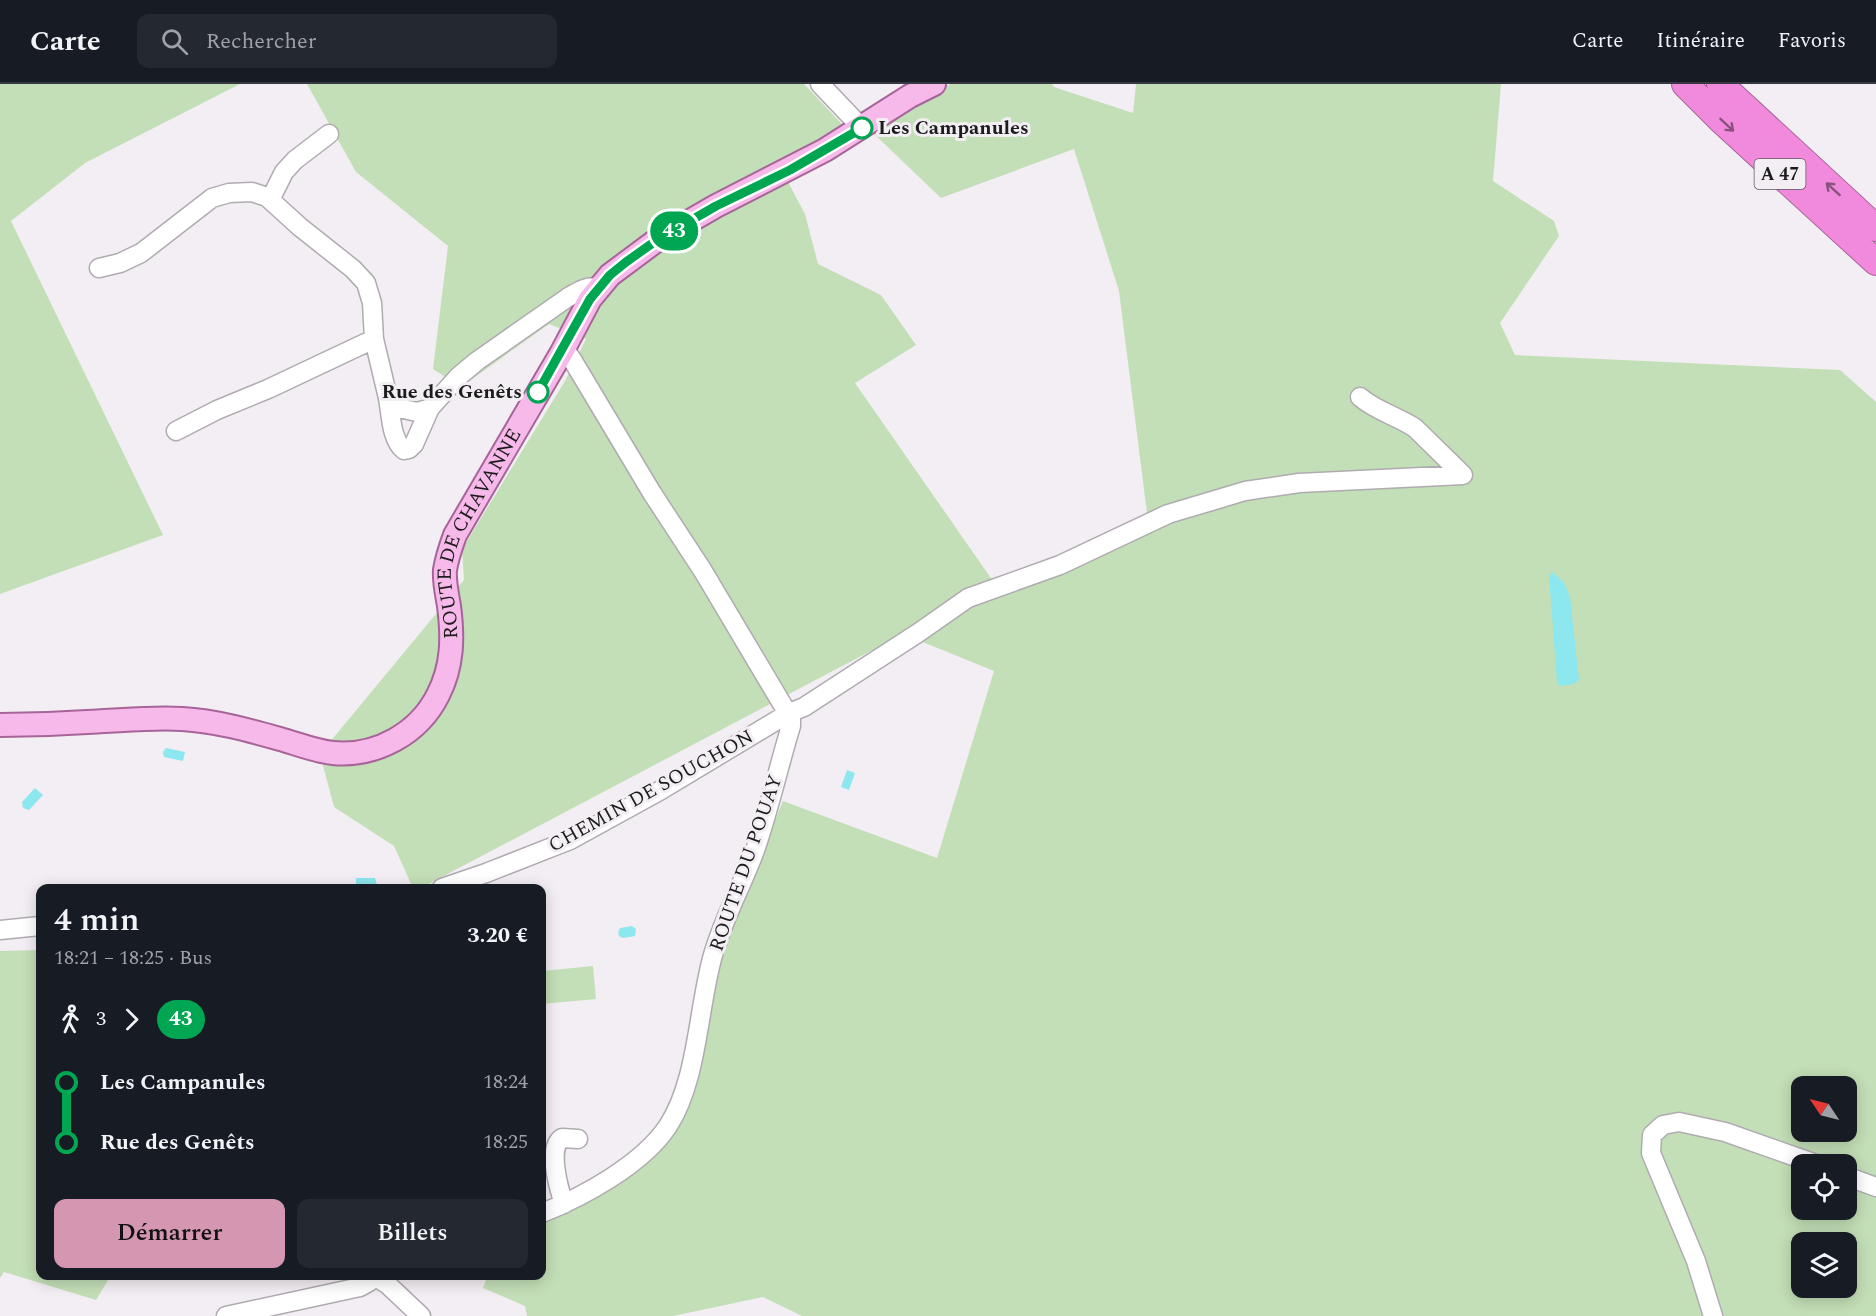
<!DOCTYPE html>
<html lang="fr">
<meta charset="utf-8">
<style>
body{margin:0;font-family:Spectral,serif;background:#242831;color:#f1f3f6;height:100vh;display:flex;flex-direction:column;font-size:22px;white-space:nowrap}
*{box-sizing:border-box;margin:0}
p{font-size:20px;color:#9ea1a6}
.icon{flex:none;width:33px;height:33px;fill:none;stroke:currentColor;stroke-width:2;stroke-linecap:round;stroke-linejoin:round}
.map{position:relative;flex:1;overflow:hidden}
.sheet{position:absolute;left:36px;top:800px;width:510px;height:396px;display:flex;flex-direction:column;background:#171b24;border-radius:12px;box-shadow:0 3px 15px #0003}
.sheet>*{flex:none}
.badge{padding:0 12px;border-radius:20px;font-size:21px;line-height:39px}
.needle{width:39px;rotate:305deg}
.tools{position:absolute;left:1791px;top:992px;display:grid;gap:12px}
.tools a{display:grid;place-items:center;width:66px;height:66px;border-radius:12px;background:#171b24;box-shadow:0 3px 15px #0003;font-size:30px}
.map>.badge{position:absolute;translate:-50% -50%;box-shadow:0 0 0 3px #fff}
.legs{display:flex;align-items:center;gap:9px;height:66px;padding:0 18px;font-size:20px}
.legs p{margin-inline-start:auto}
.head{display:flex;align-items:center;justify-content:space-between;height:102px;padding:0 18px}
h1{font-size:33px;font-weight:600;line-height:45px}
.button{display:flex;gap:12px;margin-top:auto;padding:12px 18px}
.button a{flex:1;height:69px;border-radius:12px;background:#d596b2;color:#111;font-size:24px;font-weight:600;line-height:69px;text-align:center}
.button a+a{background:#242831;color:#f1f3f6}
ul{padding:0 18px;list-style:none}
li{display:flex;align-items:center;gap:21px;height:60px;font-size:22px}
li i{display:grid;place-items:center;width:9px;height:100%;margin:0 8px;background:currentColor}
li i::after{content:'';width:15px;height:15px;margin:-8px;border:4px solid;border-radius:50%;background:#171b24}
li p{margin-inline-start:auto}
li:first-child i{background:linear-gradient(#0000 50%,currentColor 0)}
li:last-child i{background:linear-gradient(currentColor 50%,#0000 0)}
header{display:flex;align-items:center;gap:36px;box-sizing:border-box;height:84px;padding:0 30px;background:#171b24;border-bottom:2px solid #363941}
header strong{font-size:28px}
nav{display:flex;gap:33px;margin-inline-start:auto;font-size:21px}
.search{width:420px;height:54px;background:#242831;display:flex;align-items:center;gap:15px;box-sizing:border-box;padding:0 21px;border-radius:12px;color:#9ea1a6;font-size:22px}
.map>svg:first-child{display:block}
.green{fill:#c3dfb7;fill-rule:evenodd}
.water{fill:#8ce7ee}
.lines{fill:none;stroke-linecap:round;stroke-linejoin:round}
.minor-casing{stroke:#b0abb0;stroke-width:21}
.major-casing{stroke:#a76499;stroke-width:26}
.highway-casing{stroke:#a76499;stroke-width:28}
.minor{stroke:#fff;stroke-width:18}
.major{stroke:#f7b9ea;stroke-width:22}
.highway{stroke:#f18adc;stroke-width:26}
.oneway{stroke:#87537c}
.line-1-casing{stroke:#fff;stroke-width:14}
.line-1{stroke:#00a651;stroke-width:9}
.stop-1-dot{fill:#fff;stroke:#00a651;stroke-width:3}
.labels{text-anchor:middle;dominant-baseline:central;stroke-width:6;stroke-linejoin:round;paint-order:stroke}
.shield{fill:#f3eef3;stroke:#5d5b5d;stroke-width:1.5}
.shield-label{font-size:18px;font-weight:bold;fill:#1d1c1d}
.stop-label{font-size:20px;font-weight:bold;fill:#1d1c1d;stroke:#f3eef3;text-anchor:start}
.street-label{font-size:20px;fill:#1d1c1d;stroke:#f3eef3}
</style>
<header>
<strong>Carte</strong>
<div class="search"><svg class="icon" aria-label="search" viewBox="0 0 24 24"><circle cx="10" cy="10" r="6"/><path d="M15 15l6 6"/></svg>Rechercher</div>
<nav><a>Carte</a><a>Itinéraire</a><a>Favoris</a></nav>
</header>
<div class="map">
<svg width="1876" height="1232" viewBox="0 0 1876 1232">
<rect width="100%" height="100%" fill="#f3eef3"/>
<!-- green -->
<path class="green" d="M0 0H240L85 79 11 137 163 451 0 510Z
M307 0H804L840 38 855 59 788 98 805 130 818 180 881 211 916 261 855 299 1002 510 1149 445 1119 207 1074 65 941 114 872 48 934 6 951 0H1052L1054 3 1133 29 1136 0H1501L1493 97 1554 137 1559 152 1500 239 1515 271 1840 286 1876 318V1232H802L763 1213 673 1232H527L525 1222 483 1204 488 1191H542V1133L670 1049 718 872 783 717 937 774 994 587 903 550 421 804H413L394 762 334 723 320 670 464 496 462 465 565 297 586 255 549 240 461 303 433 285 448 162 356 88ZM1802 1002H1846V1047H1802ZM1802 1080H1846V1125H1802ZM1802 1158H1846V1203H1802Z
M40 866V1191H111L96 1216 4 1188 0 1194V867Z
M593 882 596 915 542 920V887Z"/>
<!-- water -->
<path class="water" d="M1553 488 1565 500 1570 513 1579 596 1574 600 1559 602 1557 598 1549 491Z
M166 664 185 668 183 677 164 673 163 668Z
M847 686 855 689 849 706 841 703Z
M35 704 43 711 29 726 23 724 22 718Z
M356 794H375L377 801 375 804H356Z
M632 842 636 845 635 852 623 854 619 852 618 849 620 844Z"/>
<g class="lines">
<!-- minor casing -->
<g class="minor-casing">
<path id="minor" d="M820 0 862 44
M270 116 284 88 295 76 329 50
M99 184 120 179 141 169 212 114 229 109 252 108 267 113 300 143 353 185 366 199 372 219 374 255
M388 314C391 330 391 356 404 366L409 365 414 360 430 324
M176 347 217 326 268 305 374 255 388 314 399 324 417 328 430 324 458 293 477 277 567 214C577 208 587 201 599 204
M442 804 486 789 570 756 661 706 789 629 804 623 918 549 968 514 1060 481 1168 430 1245 407 1299 399 1463 391 1415 344C1397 332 1376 327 1360 313
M0 846 40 842
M1846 1092 1876 1103
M564 1120C559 1105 547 1064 562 1054L578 1055
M542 1129C583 1113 643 1080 668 1042 698 996 698 923 713 871 723 836 741 803 754 769 769 727 778 684 791 642V635L703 487 652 409 573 277 569 271 562 268
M374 1192 387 1200 421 1232
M226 1232 360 1203 369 1198 374 1191
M1713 1232 1696 1177 1651 1069 1652 1051 1663 1041 1679 1038 1725 1048 1816 1080"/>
</g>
<!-- major casing -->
<g class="major-casing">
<g id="major">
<path id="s1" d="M0 641C29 641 58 640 87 638 119 637 150 633 182 635 216 637 248 646 280 655 298 660 315 667 333 669 377 673 419 649 438 611 453 582 453 553 449 522 447 510 444 497 445 486 447 473 451 462 455 451L562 268 590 215 610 191 657 156 716 122 825 66 910 12 934 0"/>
</g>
</g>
<!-- highway casing -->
<g class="highway-casing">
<path id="highway" d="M1685 0 1723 38 1876 178
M1720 0 1876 144"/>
</g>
<!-- minor -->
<use href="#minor" class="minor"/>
<!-- major -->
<use href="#major" class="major"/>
<!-- highway -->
<use href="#highway" class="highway"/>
</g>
<!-- one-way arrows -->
<defs><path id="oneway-shaft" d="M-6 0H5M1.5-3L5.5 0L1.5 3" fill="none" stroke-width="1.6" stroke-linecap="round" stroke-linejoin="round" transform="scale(1.5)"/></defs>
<g class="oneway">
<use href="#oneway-shaft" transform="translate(1727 41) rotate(43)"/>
<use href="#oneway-shaft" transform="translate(1833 105) rotate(-138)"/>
</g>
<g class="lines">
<!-- line-1 casing -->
<g class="line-1-casing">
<path id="line-1" d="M538 308 590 215 610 191 626 178 657 156 716 122 790 86 862 44"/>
</g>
<!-- line-1 -->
<use href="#line-1" class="line-1"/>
</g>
<!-- markers -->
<g class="stop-1-dot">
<circle cx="862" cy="44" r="10"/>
<circle cx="538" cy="308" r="10"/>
</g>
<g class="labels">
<!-- shield labels -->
<rect class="shield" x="1754.5" y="75" width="51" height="30" rx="4.5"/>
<g class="shield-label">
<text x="1780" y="90">A 47</text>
</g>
<!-- stop labels -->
<g class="stop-label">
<text x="878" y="44">Les Campanules</text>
<text x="522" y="308" text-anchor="end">Rue des Genêts</text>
</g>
<!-- street labels -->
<g class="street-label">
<text stroke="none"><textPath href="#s1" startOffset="636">ROUTE DE CHAVANNE</textPath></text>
<text transform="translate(651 707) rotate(-29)">CHEMIN DE SOUCHON</text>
<text transform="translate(746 779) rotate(-71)">ROUTE DU POUAY</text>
</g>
</g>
</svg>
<div class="tools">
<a><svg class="needle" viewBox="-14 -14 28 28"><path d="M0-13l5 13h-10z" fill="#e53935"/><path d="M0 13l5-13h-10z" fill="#9ea1a6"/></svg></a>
<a><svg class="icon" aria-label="locate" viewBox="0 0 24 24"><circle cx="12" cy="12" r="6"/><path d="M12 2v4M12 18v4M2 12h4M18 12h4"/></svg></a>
<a><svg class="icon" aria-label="layers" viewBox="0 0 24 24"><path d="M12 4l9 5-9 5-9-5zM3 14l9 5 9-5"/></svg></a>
</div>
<b class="badge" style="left:674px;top:147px;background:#00a651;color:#fff">43</b>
<section class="sheet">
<div class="head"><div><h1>4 min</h1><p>18:21 – 18:25 · Bus</p></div><b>3.20 €</b></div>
<div class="legs"><svg class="icon" aria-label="walk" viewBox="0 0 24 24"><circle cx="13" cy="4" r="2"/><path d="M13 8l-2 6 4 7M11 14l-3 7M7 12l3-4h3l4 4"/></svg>3<svg class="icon" aria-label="forward" viewBox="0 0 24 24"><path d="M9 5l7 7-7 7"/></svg><b class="badge" style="background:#00a651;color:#fff">43</b></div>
<ul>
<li><i style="color:#00a651"></i><b>Les Campanules</b><p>18:24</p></li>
<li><i style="color:#00a651"></i><b>Rue des Genêts</b><p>18:25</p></li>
</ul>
<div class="button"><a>Démarrer</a><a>Billets</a></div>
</section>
</div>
